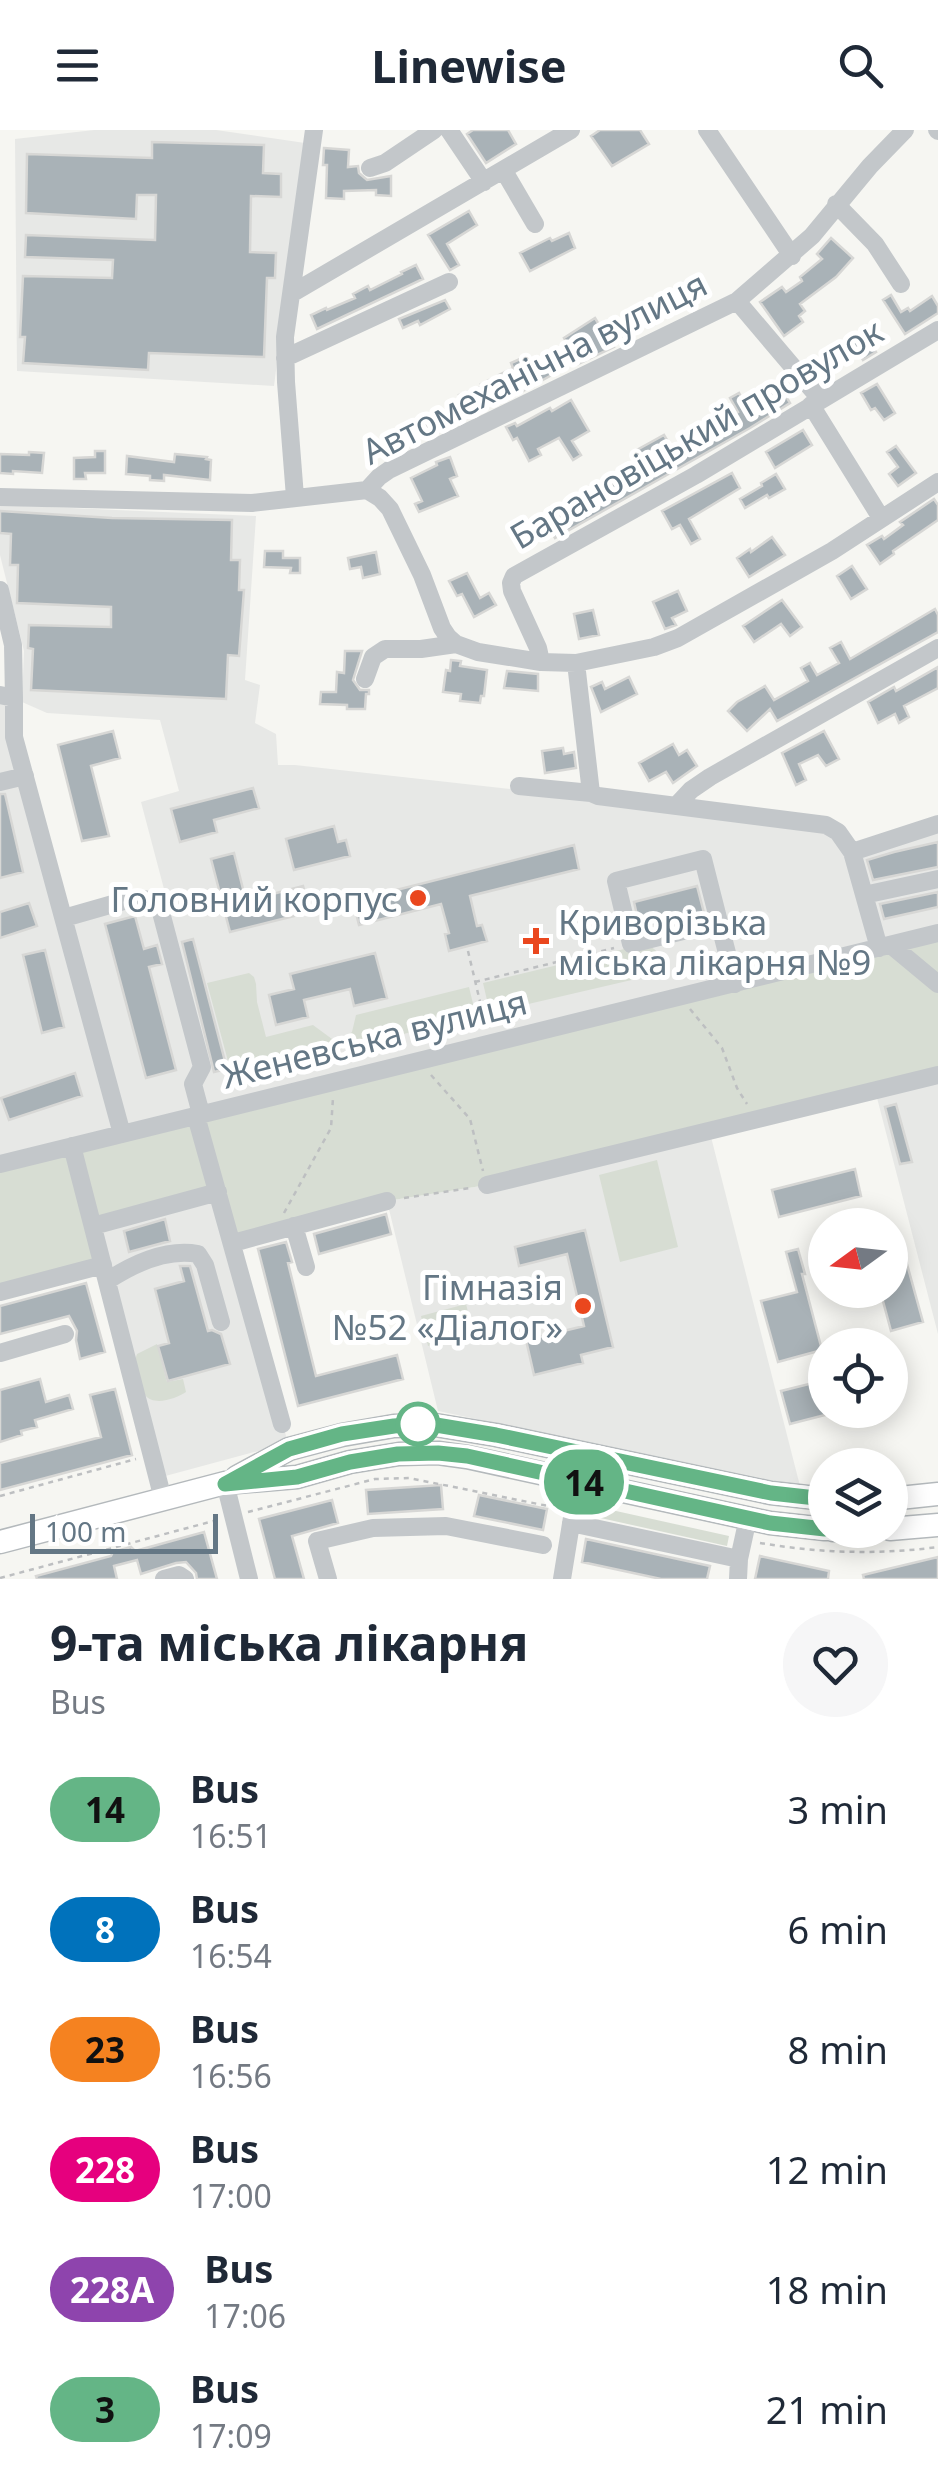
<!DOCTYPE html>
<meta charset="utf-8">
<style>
body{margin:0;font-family:"Noto Sans",sans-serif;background:#f6f6f7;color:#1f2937;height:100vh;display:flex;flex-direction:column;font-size:38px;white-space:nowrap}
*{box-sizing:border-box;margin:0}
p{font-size:32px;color:#747a83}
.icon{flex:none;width:55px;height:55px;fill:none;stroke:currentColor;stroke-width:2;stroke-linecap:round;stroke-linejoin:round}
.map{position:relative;height:1449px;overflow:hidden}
.panel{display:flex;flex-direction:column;background:#fff;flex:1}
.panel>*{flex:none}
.badge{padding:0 20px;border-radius:32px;font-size:35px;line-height:65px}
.needle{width:65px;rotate:255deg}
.controls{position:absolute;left:808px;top:1078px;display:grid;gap:20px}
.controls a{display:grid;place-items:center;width:100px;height:100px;border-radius:50%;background:#fff;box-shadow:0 5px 25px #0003;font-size:50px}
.scale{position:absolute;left:30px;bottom:25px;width:188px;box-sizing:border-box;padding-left:10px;border:5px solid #647785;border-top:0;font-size:28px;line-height:35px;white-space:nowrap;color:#647785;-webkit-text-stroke:8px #fff;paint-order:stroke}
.map>.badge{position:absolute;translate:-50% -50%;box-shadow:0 0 0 5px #fff}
.round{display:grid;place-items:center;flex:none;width:105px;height:105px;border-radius:52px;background:#f6f6f7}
.head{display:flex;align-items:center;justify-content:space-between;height:170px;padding:0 50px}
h1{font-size:48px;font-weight:700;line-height:75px}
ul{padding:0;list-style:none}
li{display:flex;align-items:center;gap:30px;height:120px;padding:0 50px}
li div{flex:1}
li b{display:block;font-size:38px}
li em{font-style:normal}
li .badge{min-width:110px;font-weight:700;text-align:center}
header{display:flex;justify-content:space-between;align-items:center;height:130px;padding:0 50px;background:#fff;font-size:45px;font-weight:700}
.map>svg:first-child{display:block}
.built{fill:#e7e8e6}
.green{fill:#d7ddd3}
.building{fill:#a9b2b7;stroke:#d7d7d5;stroke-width:2.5}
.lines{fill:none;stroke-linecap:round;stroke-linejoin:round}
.major-casing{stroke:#b4b9bc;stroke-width:25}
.path{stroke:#bdbfc1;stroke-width:2.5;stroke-dasharray:5 5;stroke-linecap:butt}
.minor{stroke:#c3c7ca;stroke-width:18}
.major{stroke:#fff;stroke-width:22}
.line-casing{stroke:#fff;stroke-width:22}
.line{stroke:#64b586;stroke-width:15}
.poi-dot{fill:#ea471e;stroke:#fff;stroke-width:4}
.stop-dot{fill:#fff;stroke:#64b586;stroke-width:5}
.labels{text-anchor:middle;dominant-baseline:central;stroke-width:10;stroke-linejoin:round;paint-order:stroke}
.street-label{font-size:35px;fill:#647785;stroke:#fff}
.poi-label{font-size:35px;fill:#647785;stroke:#fff;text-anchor:end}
</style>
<header><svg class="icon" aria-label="menu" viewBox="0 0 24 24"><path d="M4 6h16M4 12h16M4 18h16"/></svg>Linewise<svg class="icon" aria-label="search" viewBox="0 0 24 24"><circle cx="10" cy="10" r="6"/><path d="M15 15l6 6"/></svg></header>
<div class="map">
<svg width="938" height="1449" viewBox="0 0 938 1449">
<rect width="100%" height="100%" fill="#f6f6f2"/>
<!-- built -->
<path class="built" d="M94 0H216L305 13 274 256 17 241 15 9Z
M0 375 256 386 245 550 260 555 255 593 276 604 278 635H295L700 680 818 701 831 706 852 722 938 694V803L0 1034V565H3L64 788 164 759 141 672 179 661 160 590 47 583 22 572 24 521 0 425Z
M938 945V1204L875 960Z
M710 1003 800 1356 438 1281 387 1071 487 1055Z
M218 1062 288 1313 158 1348 93 1096Z"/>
<!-- green -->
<path class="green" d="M938 803V945L487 1055 387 1071 233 1113 219 1063 93 1096 103 1135 0 1162V1034Z
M645 814C659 819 662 829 666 842L490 883 483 853Z
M249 843 254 847 256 854 257 872 266 907 313 895 332 909 335 921 232 946 207 853Z
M469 857 476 886 351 917 348 905 352 902 356 885Z
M657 1030 678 1117 620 1132 599 1045Z
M466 1174 474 1205 428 1216 421 1186Z
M157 1214 167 1252 183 1249 186 1262C177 1268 154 1277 145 1265 139 1257 138 1239 135 1230L137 1224Z
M598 1377 729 1406 727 1416 596 1387Z"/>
<!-- building -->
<path class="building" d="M473 0H508L516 14 486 33 467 4Z
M600 0H640L649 14 612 36 591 6Z
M152 12 264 15 263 43 281 44V67L251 66 250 122 276 123 275 148H267L264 227 149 223 148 240 23 233 25 207H20L23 146 112 148 113 130 25 127 26 105 155 110 156 65H137L136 89 26 83 27 24 152 28Z
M324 18 349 20 348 37 358 36 359 43 367 50 391 46V66L376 65V60L344 61V69L326 68 327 35H323Z
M469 81 477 95 447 114 459 135 450 140 428 105Z
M569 103 575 118 530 141 520 123 550 108 552 111Z
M831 108 853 128 836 147 800 174 805 181 799 186 803 192 784 206 760 172 782 157 786 162 802 151 800 147 822 129 817 124Z
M416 135 423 149 317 199 311 185 326 178 327 180 355 168 353 164 368 156 370 160 402 144 401 142Z
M891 165 901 182 908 178 910 181 932 166 938 176V183L905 204 883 170Z
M445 170 450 179 420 195 418 191 403 198 399 189Z
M595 188 601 198 617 190 626 206 612 213 614 217 578 234 564 208Z
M864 202 876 222 863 230 857 219 842 230 836 220Z
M527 226 534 244 552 233 557 242 523 261 522 259 488 275 450 290 452 296 431 306 424 290 462 273 459 265 482 256 481 254 513 238 511 233Z
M877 254 895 283 884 290 875 278 871 280 861 263Z
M780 256 790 273 750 298 555 408 546 392 643 337 635 321 664 305 673 320 738 282 730 268 739 263 747 278Z
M571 270 589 301 572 311 581 325 573 330 559 308 538 319 541 325 529 331 517 308 513 310 506 297 515 293 517 296 550 278 552 281Z
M803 300 812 315 775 338 766 322Z
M896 316 916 343 898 356 889 344 898 337 887 322Z
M95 321H105V343H85L86 349H74V328L95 327Z
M29 322 44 323 42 343 13 341V344L0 343V324L29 325Z
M175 324 207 327 206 329 211 330 210 350 164 345V351L150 350V346L126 344 127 326 174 332Z
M450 327 457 346 450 349 458 366 419 382 415 374 422 371 411 348 437 335 436 332Z
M732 343 740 358 689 389 700 409 691 414 680 395 672 399 662 381Z
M776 344 785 359 769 368 767 365 745 378 740 369 762 356 761 353Z
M934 369 938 375V390L893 421 894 424 880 434 867 415 882 406 884 409 903 395 900 392Z
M0 381 112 388 232 390 231 430H240L239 460H244L239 526 228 525 226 569 31 560 33 519 28 518 29 495 111 497V477L17 473 18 435H10L11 404 0 403Z
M772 407 785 425 749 447 737 428 750 419 751 422Z
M265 421H283V428H300V443H290L291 438 264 437Z
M376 422 380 444 363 448 361 437 350 439 348 428Z
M852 436 867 459 851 469 837 446Z
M467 443 480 468 489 463 496 475 474 487 462 464 457 466 449 451Z
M678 461 687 481 672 488 676 495 665 499 653 472Z
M782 470 802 497 790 506 781 494 754 512 743 496Z
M935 479 938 485V502L777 591 770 579 747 601 728 581 737 572 765 556 774 570 808 551 801 538 810 533 817 545 839 533 830 518 841 512 850 529Z
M593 480 599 505 579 509 574 484Z
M345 521H362L353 550 360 560H369V564H366L365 579H347V575L320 574 321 562H336L337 542 344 543Z
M451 530 461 531 460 536 487 540 484 566H481L480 573 460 571 461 564 443 562 446 540 450 541Z
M938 537V558L904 576 909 587 899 593 895 584 878 593 868 572 894 557 896 561Z
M507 541 538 544V561L504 558Z
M629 547 637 564 601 582 591 557 602 552 605 559Z
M113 601 120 628 91 636 109 706 82 711 58 615Z
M824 601 839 629 826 636 818 625 799 634 806 650 796 655 782 623Z
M673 614 679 625 687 620 697 636 673 653 666 642 649 651 639 633Z
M563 618 564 624 574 622 576 638 545 643 542 621Z
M253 658 259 678 214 690 217 702 180 712 171 679Z
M0 664H5L23 742 0 748Z
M334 696 338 712 346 710 350 726 294 740 286 709Z
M938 712V737L873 750 867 730 894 722Z
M574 715 579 739 470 766 477 796 482 795 487 811 449 821 445 804 449 803 441 774 359 795 353 771Z
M234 723 246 771 303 756 310 782 230 802 211 729Z
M697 756 704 783 640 799 634 772Z
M938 762V777L884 789 880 774Z
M29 773 37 796 0 808V782Z
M135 786 144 819 157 815 162 834 149 837 176 940 146 948 105 794Z
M193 809 227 939 214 942 182 812Z
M45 820 64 897 42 903 23 825Z
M375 823 387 868 354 876 350 859 304 870 308 887 276 895 269 865 294 859 290 844Z
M75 943 82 966 9 990 1 968Z
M896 974 912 1032 900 1034 885 977Z
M855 1039 861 1066 779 1087 772 1060Z
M386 1084 391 1104 319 1124 314 1104Z
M165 1089 170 1111 129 1122 124 1101Z
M585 1100 613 1217 581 1225 583 1233 534 1245 526 1210 584 1196 567 1124 519 1136 515 1117Z
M286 1112 292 1132 288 1133 316 1246 397 1225 403 1249 298 1276 258 1119Z
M798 1119 805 1144H802L822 1220 778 1232 761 1171 797 1162 786 1122Z
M905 1127 923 1192 891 1201 880 1160H890V1131Z
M180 1136H190L208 1201 212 1200 221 1204 230 1234 168 1251 158 1216 169 1213 155 1159 184 1151Z
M86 1153 105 1222 80 1229 76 1210 77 1201 69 1186 0 1204V1176Z
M40 1249 46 1272 69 1265 73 1279 35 1290 37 1297 21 1301 22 1305 0 1312V1260Z
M825 1250V1285L790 1294 781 1261Z
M115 1259 132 1325 0 1360V1333L101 1307 90 1265Z
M441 1355 443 1379 368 1384 366 1360Z
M479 1365 547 1379 543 1400 474 1386Z
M332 1370 338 1393 292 1406 304 1449H275L259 1389Z
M204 1402 217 1449H197L196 1443 186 1432 176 1433 141 1444 137 1430 114 1436 117 1449H37L36 1446 111 1426 113 1422 131 1417 135 1421Z
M586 1409 710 1436 707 1449H661L582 1432Z
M760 1426 829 1441 828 1449H755Z
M938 1427V1449H864L863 1445Z"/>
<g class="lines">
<!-- major casing -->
<g class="major-casing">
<path id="major" d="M237 1347 289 1319 342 1305 394 1296 435 1295 496 1305 771 1363 825 1369
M890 1369 938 1364
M890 1399 938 1395
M833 1400H877
M0 1412 225 1353 297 1347 350 1332 399 1324 438 1323 467 1327 770 1393 825 1399"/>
</g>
<!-- path -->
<path class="path" d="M468 821 486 897
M475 852 614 818
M690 879 722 918 737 958 747 974
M431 945 470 989 483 1041
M404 1068 470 1058
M284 1083 331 998 333 968
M0 1366 136 1329
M248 1382 375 1349 409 1348 558 1378
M760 1413C819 1423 878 1425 938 1417
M0 1448 221 1389"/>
<!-- minor -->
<path class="minor" d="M449 0 484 52
M707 0 792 126
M937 0 938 1
M370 38 385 33 434 0
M504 41 535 94
M836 74 875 114 901 154
M291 164 571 0
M737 171 821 270
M285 228 449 152
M811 275 881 388
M367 360 380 368 390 379 422 445 442 498 448 507 456 514 478 522 541 532 576 533 654 517 678 508 832 421 938 352
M0 367 252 373 367 360 379 347 389 340 737 171 812 106 870 36 905 0
M295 367 286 252 285 207 314 0
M0 460 13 515 14 568 0 565
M541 532 538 518 512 461 511 453 514 446 696 345 938 200
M576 533 591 663 598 666 826 695 838 702 852 722
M365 549 373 527 385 519H421L456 514
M14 568V607L122 1004
M0 652 25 646
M519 656 591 663
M676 676 691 660 710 647 938 518
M864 765 938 749
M64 788 134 768 158 771 202 937 193 954 201 984
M719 792 703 729 616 751 631 814 719 792 735 854
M891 815 938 854
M879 818 852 722 938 694
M196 986 282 1294
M72 1016 163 1369
M0 1034 938 803
M487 1055 938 945
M93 1096 218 1062
M294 1096 306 1137
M233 1113 387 1071
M107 1151C133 1134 166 1118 198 1124L205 1135 221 1192
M0 1162 103 1135
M0 1223 65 1204
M225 1353 249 1449
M571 1393 739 1429
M164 1449 179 1445 185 1449
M328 1449 317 1411 373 1398 446 1396 543 1415
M562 1449 578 1351
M738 1449 739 1429 748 1388"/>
<!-- major -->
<use href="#major" class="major"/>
</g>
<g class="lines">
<!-- line casing -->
<g class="line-casing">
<path id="line" d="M825 1369 771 1363 496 1305 436 1295 418 1294 394 1296 342 1304 289 1319 225 1354 297 1347 350 1332 398 1324 438 1323 467 1326 770 1393 825 1399"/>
</g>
<!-- line -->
<use href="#line" class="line"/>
</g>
<!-- markers -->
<g class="poi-dot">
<circle cx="418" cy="768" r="10"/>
<path d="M531 796h10v10h10v10h-10v10h-10v-10h-10v-10h10z"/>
<circle cx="583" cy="1176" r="10"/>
</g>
<circle class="stop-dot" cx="418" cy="1294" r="20"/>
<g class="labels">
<!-- street labels -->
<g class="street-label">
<text transform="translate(534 237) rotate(-27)">Автомеханічна вулиця</text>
<text transform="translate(696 303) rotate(-30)">Барановіцький провулок</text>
<text transform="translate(374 908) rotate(-14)">Женевська вулиця</text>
</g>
<!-- poi labels -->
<g class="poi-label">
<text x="398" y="768">Головний корпус</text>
<text x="558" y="791" text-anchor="start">Криворізька<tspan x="558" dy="40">міська лікарня №9</tspan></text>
<text x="563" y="1156">Гімназія<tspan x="563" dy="40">№52 «Діалог»</tspan></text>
</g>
</g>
</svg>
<div class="controls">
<a><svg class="needle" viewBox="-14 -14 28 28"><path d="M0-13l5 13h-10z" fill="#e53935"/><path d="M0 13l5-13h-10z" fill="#747a83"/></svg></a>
<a><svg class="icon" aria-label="locate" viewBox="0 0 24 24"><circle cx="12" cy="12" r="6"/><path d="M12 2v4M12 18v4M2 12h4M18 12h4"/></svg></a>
<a><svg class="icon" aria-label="layers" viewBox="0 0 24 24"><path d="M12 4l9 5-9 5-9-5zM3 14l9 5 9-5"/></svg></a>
</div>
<div class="scale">100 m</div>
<b class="badge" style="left:584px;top:1352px;background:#64b586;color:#111">14</b>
</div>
<section class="panel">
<div class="head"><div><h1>9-та міська лікарня</h1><p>Bus</p></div><a class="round"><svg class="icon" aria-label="heart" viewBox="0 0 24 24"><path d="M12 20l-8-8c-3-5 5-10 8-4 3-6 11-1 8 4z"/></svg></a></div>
<ul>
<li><span class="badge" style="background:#64b586;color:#111">14</span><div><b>Bus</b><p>16:51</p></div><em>3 min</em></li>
<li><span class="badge" style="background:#0072bc;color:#fff">8</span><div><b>Bus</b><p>16:54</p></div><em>6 min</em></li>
<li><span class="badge" style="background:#f58220;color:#111">23</span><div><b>Bus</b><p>16:56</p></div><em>8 min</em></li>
<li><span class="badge" style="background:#e6007e;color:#fff">228</span><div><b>Bus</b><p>17:00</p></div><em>12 min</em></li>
<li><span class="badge" style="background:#8e44ad;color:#fff">228А</span><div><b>Bus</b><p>17:06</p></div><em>18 min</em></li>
<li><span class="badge" style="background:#64b586;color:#111">3</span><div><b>Bus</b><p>17:09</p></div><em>21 min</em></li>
</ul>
</section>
